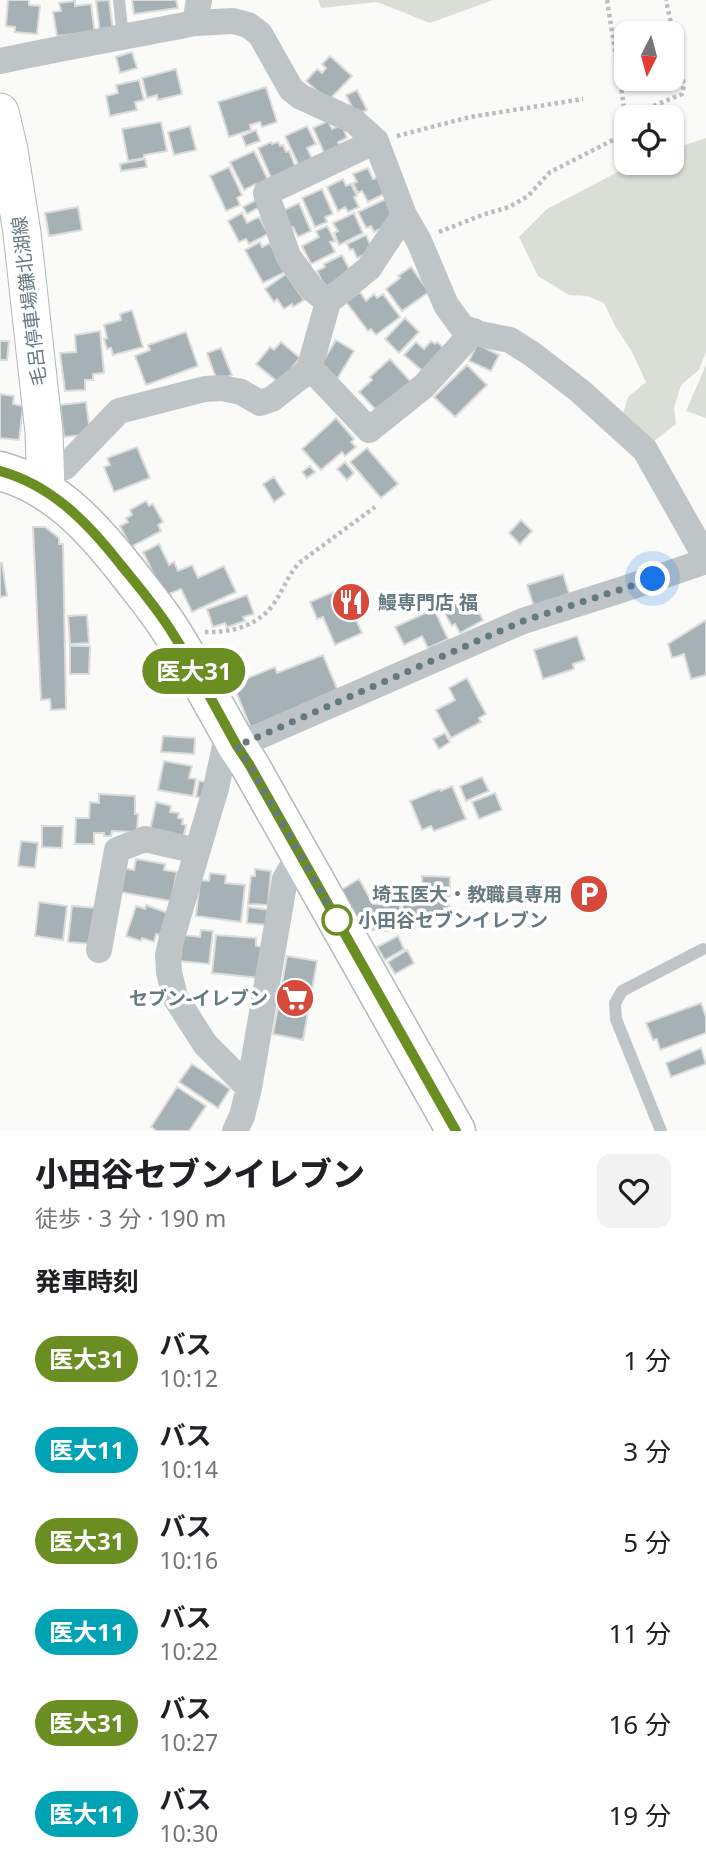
<!DOCTYPE html>
<html lang="ja">
<meta charset="utf-8">
<style>
body{margin:0;font-family:"Noto Sans","Noto Sans JP",sans-serif;background:#f2f2f2;color:#202124;height:100vh;display:flex;flex-direction:column;font-size:26px;white-space:nowrap}
*{box-sizing:border-box;margin:0}
p{font-size:23px;color:#757577}
.icon{flex:none;width:38px;height:38px;fill:none;stroke:currentColor;stroke-width:2;stroke-linecap:round;stroke-linejoin:round}
.map{position:relative;height:1131px;overflow:hidden}
.sheet{display:flex;flex-direction:column;background:#fff;flex:1}
.sheet>*{flex:none}
.badge{padding:0 14px;border-radius:23px;font-size:24px;line-height:46px}
.needle{width:46px;rotate:186deg}
.tools{position:absolute;left:614px;top:21px;display:grid;gap:14px}
.tools a{display:grid;place-items:center;width:70px;height:70px;border-radius:14px;background:#fff;box-shadow:0 2px 5px #0004;font-size:35px}
.you{position:absolute;width:35px;height:35px;margin:-18px;border:5px solid #fff;border-radius:50%;background:#1a73e8;box-shadow:0 0 0 10px #1a73e833}
.map>.badge{position:absolute;translate:-50% -50%;box-shadow:0 0 0 4px #fff}
h2{padding:0 35px;font-size:26px;line-height:63px}
.round{display:grid;place-items:center;flex:none;width:74px;height:74px;border-radius:14px;background:#f2f2f2}
.head{display:flex;align-items:center;justify-content:space-between;height:119px;padding:0 35px}
h1{font-size:33px;font-weight:800;line-height:52px}
ul{padding:0;list-style:none}
li{display:flex;align-items:center;gap:21px;height:91px;padding:0 35px}
li div{flex:1}
li b{display:block;font-size:26px}
li em{font-style:normal}
li .badge{min-width:77px;font-weight:700;text-align:center}
.map>svg:first-child{display:block}
.green{fill:#dbded7}
.building{fill:#a6b1b5;stroke:#dcdcda;stroke-width:2}
.lines{fill:none;stroke-linecap:round;stroke-linejoin:round}
.secondary-casing{stroke:#b2b9bc;stroke-width:39}
.primary-casing{stroke:#b3b9bc;stroke-width:41}
.path{stroke:#babec0;stroke-width:4.5;stroke-dasharray:3.5 3.5;stroke-linecap:butt}
.service{stroke:#bfc5c7;stroke-width:12}
.minor{stroke:#bfc5c7;stroke-width:26}
.secondary{stroke:#fff;stroke-width:37}
.primary{stroke:#fff;stroke-width:38}
.line-casing{stroke:#fff;stroke-width:16}
.line{stroke:#6b8e23;stroke-width:10}
.walk{stroke:#667981;stroke-width:7;stroke-dasharray:0 12.6}
.stop-dot{fill:#fff;stroke:#6b8e23;stroke-width:3.5}
.labels{text-anchor:middle;dominant-baseline:central;stroke-width:7;stroke-linejoin:round;paint-order:stroke}
.street-label{font-size:19px;fill:#667981;stroke:#fff}
.poi-label{font-size:19px;font-weight:bold;fill:#667981;stroke:#fff;text-anchor:end}
.stop-label{font-size:19px;font-weight:bold;fill:#667981;stroke:#fff;text-anchor:start}
</style>
<div class="map">
<svg width="706" height="1131" viewBox="0 0 706 1131">
<rect width="100%" height="100%" fill="#fafaf8"/>
<!-- green -->
<path class="green" d="M318 0H493L430 23 377 2 321 8Z
M706 138V352L699 370 681 385 674 408 676 424 649 445 623 413 628 397 646 382 631 350 615 326 604 303 587 296 569 295 538 276 519 237 547 209 635 163H672V149Z
M706 365V418L686 411Z"/>
<!-- building -->
<path class="building" d="M8 0H29V5L40 6 37 34 15 32V27L6 26Z
M109 0 113 31 100 33 96 1Z
M132 0H176L178 8 134 14Z
M75 1V6L91 4 95 35 83 33 57 36 53 12 61 11 59 3Z
M132 52 137 68 120 73 116 57Z
M330 56 352 76 328 101 306 81 317 69 322 73 326 68 322 64Z
M176 69 182 94 158 100 157 95 147 98 142 78Z
M139 80 144 100 135 102 137 110 110 116 106 96 118 93 116 85Z
M266 87 277 122 262 127 260 122 250 125 251 130 229 137 218 102Z
M357 90 367 110 356 115 346 95Z
M328 121 332 129 342 125 347 138 338 142 341 150 326 157 313 128Z
M161 122 167 151 144 155V158L128 161 122 129Z
M190 126 196 150 174 155 168 132Z
M307 126 316 144 307 148 314 163 301 170 285 136Z
M256 130 260 141 246 146 242 136Z
M271 142 272 144 278 142 280 146 283 145 286 152 289 151 297 171 273 182 258 148Z
M254 151 269 182 258 188 256 184 244 190 230 162Z
M145 159 147 167 121 171 120 164Z
M229 167 242 195 237 198 240 205 226 211 210 176Z
M368 168 373 179 379 177 386 193 368 202 362 191 358 193 353 183 357 182 353 174Z
M343 179 346 186 351 184 357 196 354 197 359 207 348 212 345 207 338 211 327 187Z
M322 189 333 214 325 217 327 222 315 227 302 198Z
M386 199 393 215 391 224 374 232 371 226 366 228 358 212Z
M256 200 260 207 247 214 243 207Z
M299 203 311 231 298 237 293 227 290 228 282 211Z
M78 207 82 230 49 236 45 213Z
M242 213 247 223 259 217 268 234 249 244 246 239 239 242 228 221Z
M354 213 363 233 339 245 334 233 338 231 333 223Z
M327 226 335 241 330 242 335 252 311 264 302 246 319 237 316 231Z
M366 235 373 251 357 258 353 249 350 250 347 244Z
M260 242 262 247 270 243 285 272 263 283 245 250Z
M342 255 350 271 325 288 317 271 325 267 324 264Z
M411 267 429 292 402 311 386 289 400 278 398 276Z
M286 274 304 300 293 307 292 304 284 309 277 299 274 302 265 289Z
M360 292 366 301 374 294 377 298 383 294 400 317 376 335 371 329 368 331 346 302Z
M132 310 143 347 113 355 111 348 107 349 104 339 107 338 104 325 121 320 120 314Z
M405 318 419 332 399 353 385 339Z
M100 331 104 373 93 374V380H85V390L65 391 60 353 76 352 75 335Z
M186 332 198 366 146 385 135 356 150 350 148 345Z
M336 340 354 351 337 379 319 368Z
M0 341H9L7 360H0Z
M431 341 435 344 437 342 447 351 426 374 404 355 416 342 424 349Z
M281 342 300 358 279 383 256 364 270 347 274 350Z
M477 344 499 355 491 371 469 361Z
M221 348 232 375 217 381 207 353Z
M390 359 412 383 375 409 359 392 372 380 370 377Z
M467 365 487 385 455 417 434 397Z
M0 394 14 396 13 404 23 406 19 440 0 438Z
M86 402 90 434 64 437 60 405Z
M336 418 354 439 351 442 356 447 345 456 342 452 321 470 302 449Z
M137 447 150 478 114 492 104 467 110 465 107 458Z
M367 448 398 484 381 498 350 462Z
M345 462 354 473 347 480 337 469Z
M310 466 315 472 307 478 302 472Z
M274 477 285 494 274 502 263 484Z
M146 501 149 506 153 504 163 522 158 525 161 531 131 547 120 526 128 522 126 518 132 515 130 510Z
M521 520 532 531 520 544 509 533Z
M33 527H45L59 538V544H63L66 709 51 710 50 699 41 700Z
M159 544 169 565 174 562 178 571 192 565 198 578 224 566 236 592 192 612 181 589 164 596 143 552Z
M0 563H2L7 596 0 597Z
M563 574 571 599 535 610 527 585Z
M342 588 362 633 335 645 323 617 317 619 310 602Z
M469 594 483 620 460 633 455 624 452 626 442 609Z
M247 595 254 614 243 617 245 621 227 627 225 623 213 627 207 609Z
M434 609 448 639 428 648 422 636 404 645 395 627Z
M87 615 89 643 70 644 68 616Z
M706 620V675L691 679 684 654 672 658 668 644Z
M577 636 585 660 573 664 574 669 543 679 534 650Z
M70 646H90L89 674H70Z
M323 655 338 691 252 731 233 684 275 667 277 673Z
M467 678 486 714 479 718 481 722 451 738 436 710 455 700 449 688Z
M445 733 450 742 439 749 433 739Z
M163 736 195 738 194 754 161 752Z
M164 761 192 766 189 778 196 779 193 796 158 790Z
M482 777 489 791 466 801 460 786Z
M199 781 210 783 206 799 196 797Z
M452 786 466 819 434 831 431 826 422 830 410 801 440 789 441 791Z
M495 793 502 810 479 819 472 802Z
M99 794 135 796V814H138L137 832 112 831 111 836H104V833H94V844H75L76 818H89L90 802 99 803Z
M156 802 171 806 170 812 179 813 178 818 183 819 182 824 186 825 183 839 150 831Z
M42 826H63L62 848 42 847Z
M21 841 38 843 35 868 18 866Z
M136 859 165 864 164 870 177 872 171 901 120 892 124 868 134 870Z
M255 869 271 871 268 905 248 904 251 876H255Z
M210 873 226 875 225 883 245 885 241 922 196 916 200 880 209 881Z
M422 876 450 877 449 908H444V916L402 915 404 884 422 885Z
M359 879 373 904 400 905V926L389 925 388 931 357 929 336 893Z
M39 902 67 906 63 940 35 936Z
M146 905 168 913 160 935 156 934 154 942 142 938 141 941 126 936 136 906 145 909Z
M72 906 96 908 92 944 68 942Z
M248 907 269 910 267 925 247 923Z
M201 930 213 931 209 964 180 961 183 935 200 937Z
M216 935 256 938V946L263 947 260 978 212 973Z
M398 936 404 949 385 960 377 947Z
M407 950 414 963 395 974 388 962Z
M287 956 317 961 303 1040 273 1034Z
M701 1003 706 1017V1033L660 1050 657 1039 653 1040 646 1023Z
M701 1048 706 1064 671 1077 666 1063Z
M192 1064 230 1089 218 1108 179 1082Z
M177 1087 206 1106 189 1131H157L151 1127Z"/>
<g class="lines">
<!-- secondary casing -->
<g class="secondary-casing">
<path id="secondary" d="M0 112 9 150 22 233 44 432 46 492"/>
</g>
<!-- primary casing -->
<g class="primary-casing">
<path id="primary" d="M0 471C55 486 91 526 125 569 141 590 159 611 173 634 195 670 216 708 237 746L249 764 456 1131"/>
</g>
<!-- path -->
<path class="path" d="M607 0 626 119
M636 117 646 109 682 94 684 85 666 0
M397 136 470 117 583 99
M439 232 482 215 509 207 528 196 550 172 615 139 626 125
M205 632C229 633 257 626 272 606 283 592 286 578 299 563L375 507"/>
<!-- service -->
<path class="service" d="M119 0 123 38
M661 1131 616 1019 615 1003 622 991 703 949"/>
<!-- minor -->
<path class="minor" d="M195 23 233 21 248 25 260 34 291 89 301 97 354 121 376 141 404 215 419 241 446 305 462 327 480 334 510 340 532 354 580 391 645 450 706 558
M0 61C65 47 130 36 195 23L199 0
M328 302 311 288 288 256 266 193 376 141
M309 370 319 377 369 430 424 386 474 331
M46 474 65 467 119 411 205 389 222 388 241 392 260 403 272 399 309 370 328 302 369 268 404 215
M231 735 225 746 216 788 172 937 168 955 169 972 175 997 205 1044 249 1088
M237 746 523 621 627 588 706 561
M99 950 117 850 145 839 197 851
M235 1131 242 1116 249 1088 285 879 300 854"/>
<!-- secondary -->
<use href="#secondary" class="secondary"/>
<!-- primary -->
<use href="#primary" class="primary"/>
</g>
<g class="lines">
<!-- line casing -->
<g class="line-casing">
<path id="line" d="M0 471C52 485 89 524 121 565 139 587 158 609 173 634 196 670 216 708 237 746L249 764 456 1131"/>
</g>
<!-- line -->
<use href="#line" class="line"/>
<!-- walk -->
<path class="walk" d="M337 920 341 927 249 764 237 746 523 621 653 579"/>
</g>
<!-- icons -->
<defs>
<g id="restaurant-disc" transform="scale(2.0125)"><circle r="9.5" fill="#d7493a" stroke="#fff"/><path d="M-5-6h1v4h1v-4h1v4h1v-4h1v5L-1.5 .5V6h-2V.5L-5-1ZM5-6V6H3V1.5H1.5Q1.5-4 5-6Z" fill="#fff"/></g>
<g id="parking-disc" transform="scale(2.0125)"><circle r="9.5" fill="#d7493a" stroke="#fff"/><path d="M-3.5-5.5H1a3.5 3.5 0 0 1 0 7H-1V5.5H-3.5ZM-1-3.4V-.6H.8a1.4 1.4 0 0 0 0-2.8Z" fill="#fff"/></g>
<g id="supermarket-disc" transform="scale(2.0125)"><circle r="9.5" fill="#d7493a" stroke="#fff"/><path d="M-6-5.5h2.5l.6 2H6L4.5 2H-2.5L-4.4-4H-6ZM-1.5 3.2a1.3 1.3 0 1 0 .1 0ZM3 3.2a1.3 1.3 0 1 0 .1 0Z" fill="#fff"/></g>
</defs>
<g fill-rule="evenodd">
<use href="#restaurant-disc" x="351" y="602"/>
<use href="#parking-disc" x="589" y="894"/>
<use href="#supermarket-disc" x="295" y="998"/>
</g>
<!-- markers -->
<circle class="stop-dot" cx="337" cy="920" r="14"/>
<g class="labels">
<!-- street labels -->
<g class="street-label">
<text transform="translate(29 301) rotate(-97)">毛呂停車場鎌北湖線</text>
</g>
<!-- poi labels -->
<g class="poi-label">
<text x="378" y="602" text-anchor="start">鰻専門店 福</text>
<text x="562" y="894">埼玉医大・教職員専用</text>
<text x="268" y="998">セブン-イレブン</text>
</g>
<!-- stop labels -->
<g class="stop-label">
<text x="358" y="920">小田谷セブンイレブン</text>
</g>
</g>
</svg>
<div class="tools">
<a><svg class="needle" viewBox="-14 -14 28 28"><path d="M0-13l5 13h-10z" fill="#e53935"/><path d="M0 13l5-13h-10z" fill="#757577"/></svg></a>
<a><svg class="icon" aria-label="locate" viewBox="0 0 24 24"><circle cx="12" cy="12" r="6"/><path d="M12 2v4M12 18v4M2 12h4M18 12h4"/></svg></a>
</div>
<div class="you" style="left:653px;top:579px"></div>
<b class="badge" style="left:194px;top:671px;background:#6b8e23;color:#fff">医大31</b>
</div>
<section class="sheet">
<div class="head"><div><h1>小田谷セブンイレブン</h1><p>徒歩 · 3 分 · 190 m</p></div><a class="round"><svg class="icon" aria-label="heart" viewBox="0 0 24 24"><path d="M12 20l-8-8c-3-5 5-10 8-4 3-6 11-1 8 4z"/></svg></a></div>
<h2>発車時刻</h2>
<ul>
<li><span class="badge" style="background:#6b8e23;color:#fff">医大31</span><div><b>バス</b><p>10:12</p></div><em>1 分</em></li>
<li><span class="badge" style="background:#00a3b4;color:#fff">医大11</span><div><b>バス</b><p>10:14</p></div><em>3 分</em></li>
<li><span class="badge" style="background:#6b8e23;color:#fff">医大31</span><div><b>バス</b><p>10:16</p></div><em>5 分</em></li>
<li><span class="badge" style="background:#00a3b4;color:#fff">医大11</span><div><b>バス</b><p>10:22</p></div><em>11 分</em></li>
<li><span class="badge" style="background:#6b8e23;color:#fff">医大31</span><div><b>バス</b><p>10:27</p></div><em>16 分</em></li>
<li><span class="badge" style="background:#00a3b4;color:#fff">医大11</span><div><b>バス</b><p>10:30</p></div><em>19 分</em></li>
</ul>
</section>
